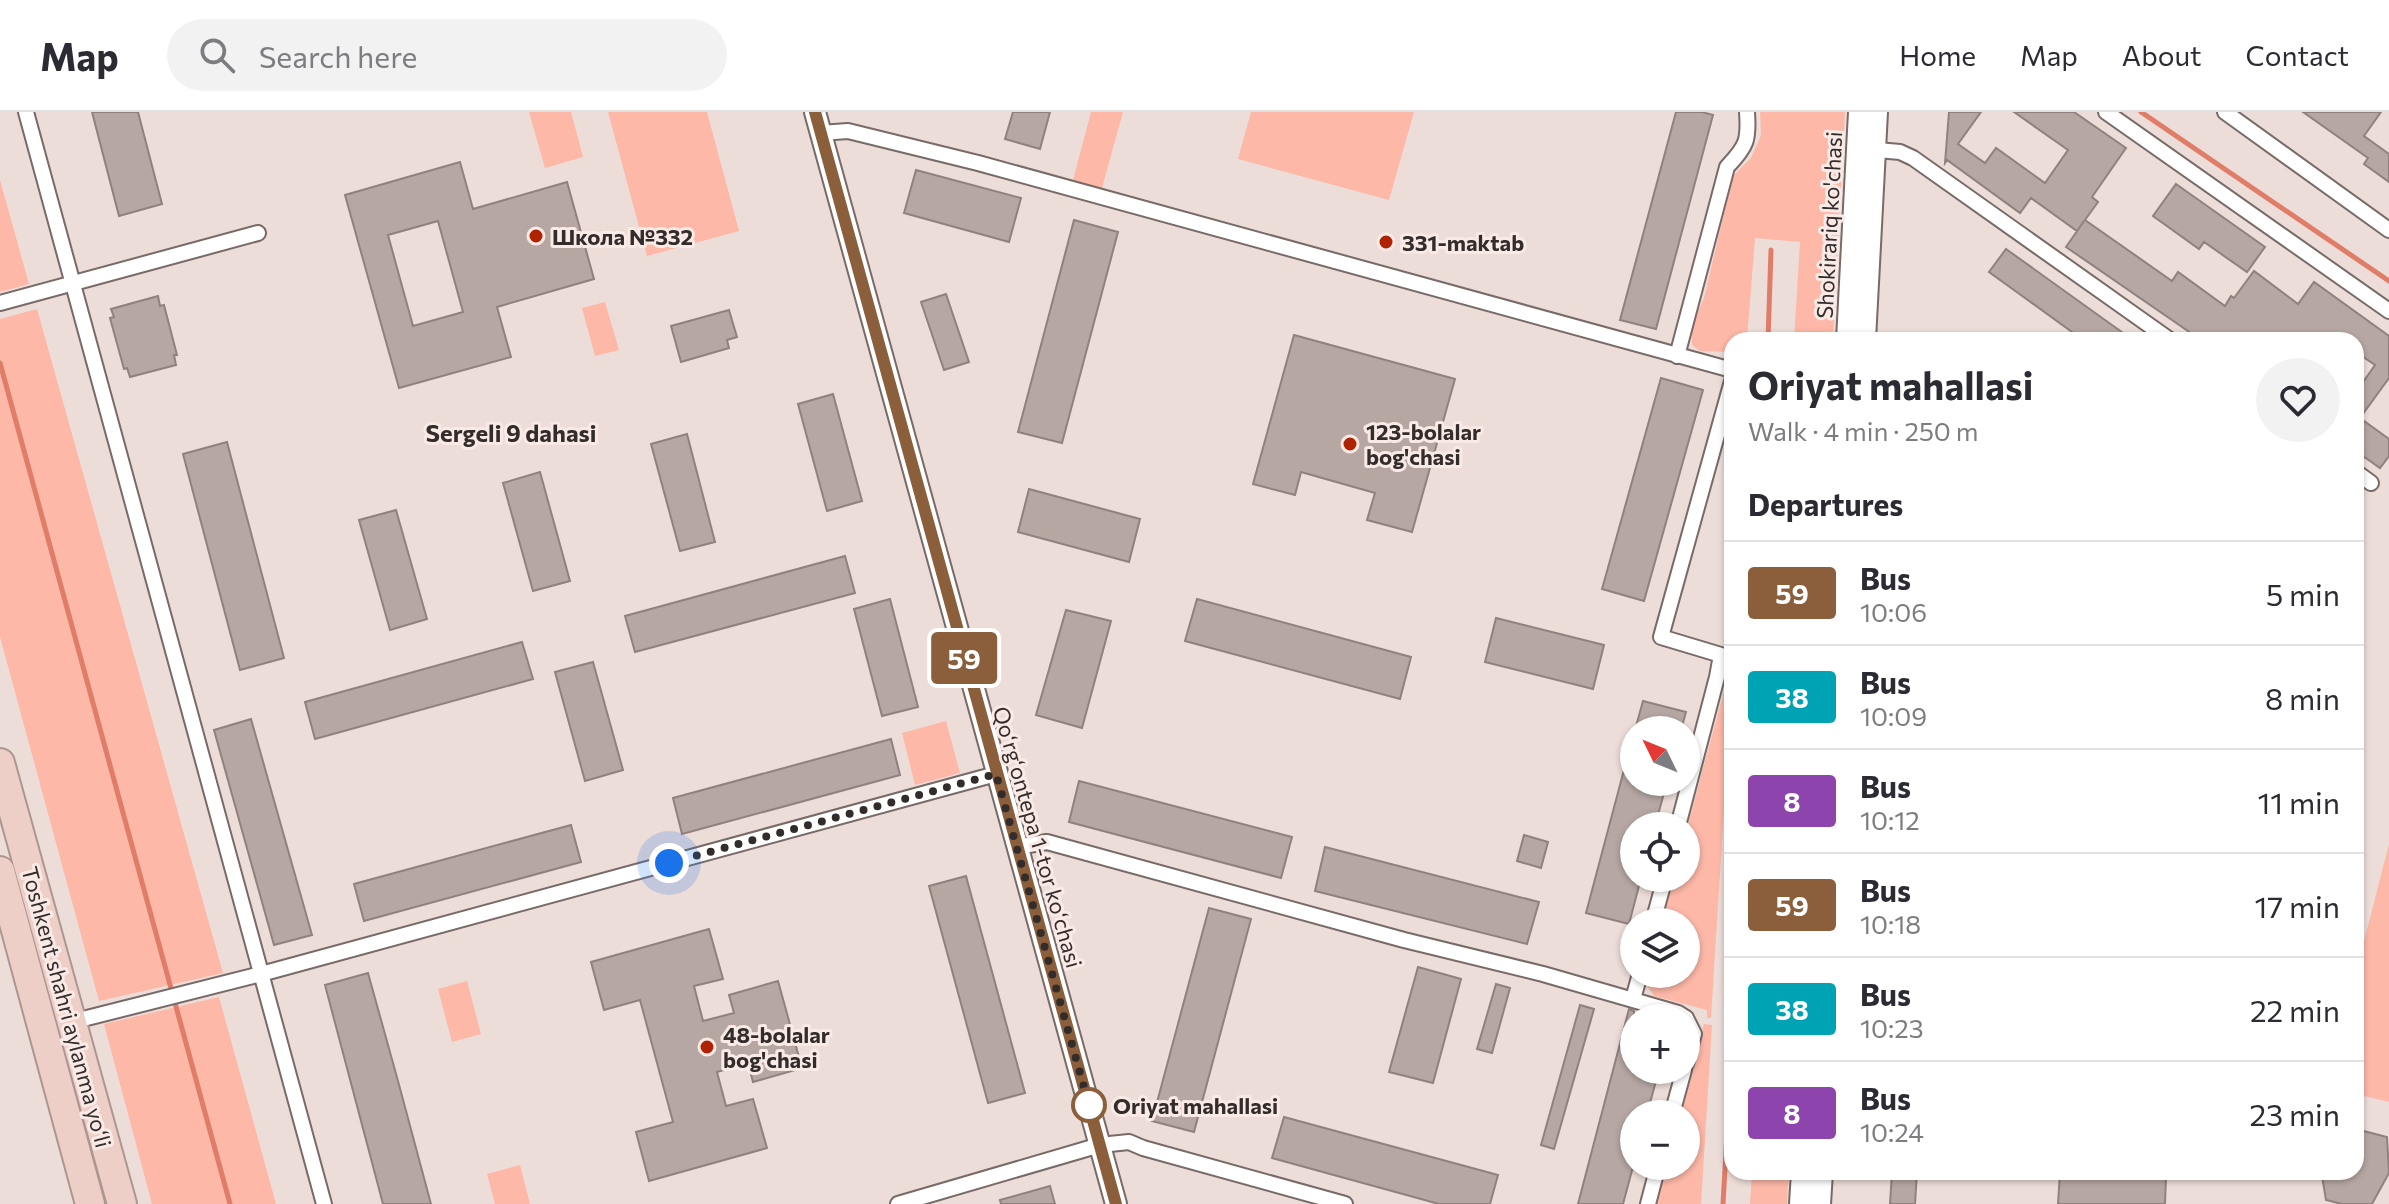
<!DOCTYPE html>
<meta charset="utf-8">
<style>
body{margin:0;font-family:Commissioner,sans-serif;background:#f2f2f3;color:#2b2b33;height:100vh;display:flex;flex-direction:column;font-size:30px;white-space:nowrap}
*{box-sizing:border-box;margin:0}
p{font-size:26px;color:#7c7c81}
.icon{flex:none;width:44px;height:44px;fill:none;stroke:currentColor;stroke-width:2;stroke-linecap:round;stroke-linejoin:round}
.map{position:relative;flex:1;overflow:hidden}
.sheet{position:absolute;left:1724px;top:220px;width:640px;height:848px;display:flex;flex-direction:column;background:#fff;border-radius:24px;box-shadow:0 2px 6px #0004}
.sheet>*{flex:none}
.badge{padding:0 16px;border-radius:6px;font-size:28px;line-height:52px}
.needle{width:52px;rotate:313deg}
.controls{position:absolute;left:1620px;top:604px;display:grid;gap:16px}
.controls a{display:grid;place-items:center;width:80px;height:80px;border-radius:50%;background:#fff;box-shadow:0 2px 6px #0004;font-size:40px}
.you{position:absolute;width:40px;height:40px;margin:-20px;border:6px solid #fff;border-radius:50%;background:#1a73e8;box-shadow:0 0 0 12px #1a73e833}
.map>.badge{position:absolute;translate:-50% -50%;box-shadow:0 0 0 4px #fff}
h2{padding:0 24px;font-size:30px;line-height:72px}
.round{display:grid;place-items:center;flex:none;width:84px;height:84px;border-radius:42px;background:#f2f2f3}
.head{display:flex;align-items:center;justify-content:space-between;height:136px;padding:0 24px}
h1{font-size:38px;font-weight:700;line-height:60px}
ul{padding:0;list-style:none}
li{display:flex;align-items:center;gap:24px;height:104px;padding:0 24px;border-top:2px solid #e1e1e2}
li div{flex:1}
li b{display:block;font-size:30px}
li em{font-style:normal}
li .badge{min-width:88px;font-weight:700;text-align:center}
header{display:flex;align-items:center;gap:48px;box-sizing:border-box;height:112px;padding:0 40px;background:#fff;border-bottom:2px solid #e1e1e2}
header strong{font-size:38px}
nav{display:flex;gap:44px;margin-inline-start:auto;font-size:28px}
.search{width:560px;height:72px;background:#f2f2f3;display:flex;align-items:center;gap:20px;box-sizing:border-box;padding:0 28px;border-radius:44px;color:#7c7c81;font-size:30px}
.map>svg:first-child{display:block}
.green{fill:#fdb8a8}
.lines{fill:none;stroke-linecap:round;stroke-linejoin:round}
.stream{stroke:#df7d69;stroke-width:5}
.building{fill:#b6a7a3;stroke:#90817e;stroke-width:2;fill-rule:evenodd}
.street-casing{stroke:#786a67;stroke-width:18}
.secondary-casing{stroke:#786a67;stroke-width:24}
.highway-casing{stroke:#ac9691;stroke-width:32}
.street{stroke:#fff;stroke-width:14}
.secondary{stroke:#fff;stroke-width:20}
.highway{stroke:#edcfc8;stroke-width:28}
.line-casing{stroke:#fff;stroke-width:18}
.line{stroke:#8b5e3c;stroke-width:12}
.walk{stroke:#322c2b;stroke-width:8;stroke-dasharray:0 14.4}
.poi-dot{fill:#af2202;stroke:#faeae6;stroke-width:3}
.stop-dot{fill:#fff;stroke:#8b5e3c;stroke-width:4}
.labels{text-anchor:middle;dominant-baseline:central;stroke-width:6;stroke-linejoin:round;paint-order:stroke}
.street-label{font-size:22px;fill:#322c2b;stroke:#faeae6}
.poi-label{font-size:22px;font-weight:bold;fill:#322c2b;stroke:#faeae6;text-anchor:start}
.stop-label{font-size:22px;font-weight:bold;fill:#322c2b;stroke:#faeae6;text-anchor:start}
.neighbourhood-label{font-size:24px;font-weight:bold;fill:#322c2b;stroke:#faeae6}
</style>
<header>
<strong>Map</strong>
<div class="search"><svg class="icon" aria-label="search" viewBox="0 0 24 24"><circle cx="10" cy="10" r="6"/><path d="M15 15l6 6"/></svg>Search here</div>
<nav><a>Home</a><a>Map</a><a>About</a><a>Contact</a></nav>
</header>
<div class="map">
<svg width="2389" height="1092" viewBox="0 0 2389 1092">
<rect width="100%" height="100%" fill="#edddd9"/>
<!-- green -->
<path class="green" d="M529 0H571L583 45 545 56Z
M608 0H707L739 119 647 144Z
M1091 0H1123L1102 76 1073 68Z
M1251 0H1414L1389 88 1238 47Z
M1760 0H1845L1833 228H1794L1800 130 1755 126 1747 228H1732V240L1700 239 1692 233 1691 216 1704 186 1733 64 1751 46 1761 23Z
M0 68 29 172 0 180Z
M605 190 619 238 595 244 582 196Z
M37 197 223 861 99 889 0 525V207Z
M1730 557 1732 568 1711 906H1707V898L1654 884 1647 873 1648 862H1686V810H1662L1674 766H1686V720Z
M946 609 960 661 915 673 902 621Z
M2389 732V990L2356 982V860Z
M467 869 481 922 452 930 438 877Z
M219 885 276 1092H152L104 912Z
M1704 912 1712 913 1701 1092H1655L1665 1054H1686V1002H1680Z
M520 1053 530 1092H495L487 1062Z
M1752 1060H1789L1787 1092H1750Z"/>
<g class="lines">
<!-- stream -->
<path class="stream" d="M2141 0 2389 169
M1768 228 1771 138
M0 251 230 1092
M1723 1092 1732 932"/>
</g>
<!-- building -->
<path class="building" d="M92 0H138L162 92 119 104Z
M1013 0H1050L1040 37 1005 27Z
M1676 0H1702L1713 3 1656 217 1620 208Z
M1949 0H1981L1958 32 1985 51 1996 36 2045 71 2068 38 2014 0H2074L2126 36 2092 85 2098 90 2085 108 2172 169 2178 160 2225 194 2231 184 2234 186 2254 159 2298 192 2314 170 2389 224V266L2360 306 2389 327V344L2380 356 2356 339V280L2375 253 2356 240V228H2201L2066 135 2084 109 2077 119 2031 86 2020 101 1947 48 1945 51Z
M2303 0H2381L2364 24 2389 42V70L2364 52 2368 46Z
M460 50 473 97 567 70 594 167 497 195 511 245 399 276 345 83ZM438 109 463 200 413 214 388 123Z
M916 58 1021 86 1009 130 904 101Z
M2176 72 2265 135 2247 160 2204 130 2199 137 2153 104Z
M1074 108 1118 120 1062 331 1018 320Z
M2006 137 2112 213 2133 228H2083L1989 160Z
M946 182 969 250 944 258 921 190Z
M158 184 160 194 164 193 177 243H174L176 253 130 265 127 256 124 257 110 206 114 205 111 197Z
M729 198 737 225 727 228 729 236 681 250 671 214Z
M1294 223 1455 267 1412 420 1367 408 1375 381 1301 360 1295 383 1253 372Z
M1661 266 1703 278 1644 489 1602 477Z
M833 282 862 389 827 399 798 292Z
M687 322 715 430 680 439 651 332Z
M227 330 284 546 240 558 183 342Z
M540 360 570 469 533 479 503 371Z
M1029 377 1140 407 1129 450 1018 420Z
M396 398 427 507 390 518 359 408Z
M845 444 855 481 635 540 625 504Z
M890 487 918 595 882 604 854 497Z
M1197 487 1411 545 1400 587 1185 529Z
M1066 498 1111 509 1082 616 1036 603Z
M1496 506 1604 533 1593 577 1485 550Z
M522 530 533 567 315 627 305 590Z
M593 550 623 658 585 669 555 560Z
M1643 589 1686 600 1681 618H1635Z
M251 607 312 823 274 833 214 618Z
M891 627 900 663 682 722 673 686Z
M1629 639H1634V670H1667L1655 714H1634V766H1641L1629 812 1586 801Z
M1079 669 1292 725 1281 766 1069 710Z
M571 713 581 750 364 809 354 772Z
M1524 723 1548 730 1541 756 1517 749Z
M1325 735 1539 790 1527 832 1315 779Z
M966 764 1025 981 988 991 929 774Z
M1209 796 1251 807 1194 1020 1152 1009Z
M709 817 723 867 694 874 703 909 734 901 729 883 778 869 802 956 753 970 748 951 717 960 726 994 753 987 767 1036 649 1069 636 1020 673 1010 640 888 604 898 591 850Z
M1418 855 1461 867 1433 971 1389 960Z
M368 861 398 969 431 1092H383L325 873Z
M1496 872 1510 876 1492 941 1477 937Z
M1580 893 1594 897 1554 1037 1541 1033Z
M1629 897 1634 899V958H1659L1647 1002H1634V1051L1623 1092H1578Z
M1284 1005 1498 1063 1490 1092H1439L1272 1046Z
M2356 1017 2387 1025 2389 1061 2372 1092H2342L2326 1088 2322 1064 2329 1063V1060H2356Z
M1892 1060H1917L1915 1092H1890Z
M2060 1060 2166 1065 2165 1092H2058Z
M1050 1074 1055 1092H1001L1000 1088Z"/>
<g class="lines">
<!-- street casing -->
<g class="street-casing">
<path id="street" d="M26 0 324 1092
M2106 0 2389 199
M2225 0 2389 118
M820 21 848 19 978 51 1732 258
M1866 37 1900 40 1913 46 2170 228
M0 191 258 121
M1677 244 1727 55C1747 34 1749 28 1747 0
M2356 360 2371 371
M1678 714 1717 565 1721 543 1661 525 1732 269
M1016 735 1047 730 1404 828 1543 862 1678 901 1686 906
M1653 810 1665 766
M1633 887 1640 862
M1686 906 1694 922 1686 952
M71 910 261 862 996 662
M1672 1002 1684 958
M898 1092 1100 1033 1129 1030 1143 1036 1345 1092
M1648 1092 1658 1054"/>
</g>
<!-- secondary casing -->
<g class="secondary-casing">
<path id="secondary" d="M815 0 1116 1092
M1847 228 1859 0
M1865 228 1877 0
M1800 1092 1802 1060
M1820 1092 1822 1060"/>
</g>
<!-- highway casing -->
<g class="highway-casing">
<path id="highway" d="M0 651 122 1092
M0 759 90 1092"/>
</g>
<!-- street -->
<use href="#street" class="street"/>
<!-- secondary -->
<use href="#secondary" class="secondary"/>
<!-- highway -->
<use href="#highway" class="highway"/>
</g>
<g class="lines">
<!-- line casing -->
<g class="line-casing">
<path id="line" d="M815 0 1116 1092"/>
</g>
<!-- line -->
<use href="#line" class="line"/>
<!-- walk -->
<path class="walk" d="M669 751 996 662 1089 993"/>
</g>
<!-- markers -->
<g class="poi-dot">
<circle cx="536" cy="124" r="8"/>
<circle cx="1386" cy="130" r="8"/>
<circle cx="1350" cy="332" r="8"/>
<circle cx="707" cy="935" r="8"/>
</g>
<circle class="stop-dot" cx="1089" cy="993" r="16"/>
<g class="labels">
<!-- street labels -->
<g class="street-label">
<text transform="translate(1829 113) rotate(-87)">Shokirariq ko'chasi</text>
<text transform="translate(1038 725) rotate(74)">Qoʻrgʻontepa 1-tor koʻchasi</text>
<text transform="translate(67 895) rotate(75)">Toshkent shahri aylanma yoʻli</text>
</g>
<!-- poi labels -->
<g class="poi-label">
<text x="552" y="124">Школа №332</text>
<text x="1402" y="130">331-maktab</text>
<text x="1366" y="319">123-bolalar<tspan x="1366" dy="25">bog'chasi</tspan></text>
<text x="723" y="922">48-bolalar<tspan x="723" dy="25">bog'chasi</tspan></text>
</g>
<!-- stop labels -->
<g class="stop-label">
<text x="1113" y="993">Oriyat mahallasi</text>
</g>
<!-- neighbourhood labels -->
<g class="neighbourhood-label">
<text x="511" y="320">Sergeli 9 dahasi</text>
</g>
</g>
</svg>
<div class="controls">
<a><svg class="needle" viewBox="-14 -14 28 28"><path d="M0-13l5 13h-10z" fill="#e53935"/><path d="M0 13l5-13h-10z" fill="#7c7c81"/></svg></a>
<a><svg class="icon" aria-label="locate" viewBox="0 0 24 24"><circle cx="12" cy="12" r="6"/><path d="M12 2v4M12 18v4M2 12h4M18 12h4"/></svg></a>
<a><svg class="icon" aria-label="layers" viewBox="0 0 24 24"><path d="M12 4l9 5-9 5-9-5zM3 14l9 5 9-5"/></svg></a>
<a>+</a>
<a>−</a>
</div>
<div class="you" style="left:669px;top:751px"></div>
<b class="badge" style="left:964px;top:546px;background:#8b5e3c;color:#fff">59</b>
<section class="sheet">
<div class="head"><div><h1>Oriyat mahallasi</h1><p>Walk · 4 min · 250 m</p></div><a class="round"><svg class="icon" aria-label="heart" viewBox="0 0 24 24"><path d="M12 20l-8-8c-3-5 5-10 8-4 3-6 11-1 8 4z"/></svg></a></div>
<h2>Departures</h2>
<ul>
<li><span class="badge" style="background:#8b5e3c;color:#fff">59</span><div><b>Bus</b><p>10:06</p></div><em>5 min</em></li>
<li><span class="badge" style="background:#00a3b4;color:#fff">38</span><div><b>Bus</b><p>10:09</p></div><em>8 min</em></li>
<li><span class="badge" style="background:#8e44ad;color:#fff">8</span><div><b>Bus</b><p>10:12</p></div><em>11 min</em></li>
<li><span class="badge" style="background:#8b5e3c;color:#fff">59</span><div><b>Bus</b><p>10:18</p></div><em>17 min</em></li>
<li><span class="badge" style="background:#00a3b4;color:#fff">38</span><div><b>Bus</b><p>10:23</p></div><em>22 min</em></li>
<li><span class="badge" style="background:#8e44ad;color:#fff">8</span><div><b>Bus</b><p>10:24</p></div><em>23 min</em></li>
</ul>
</section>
</div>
